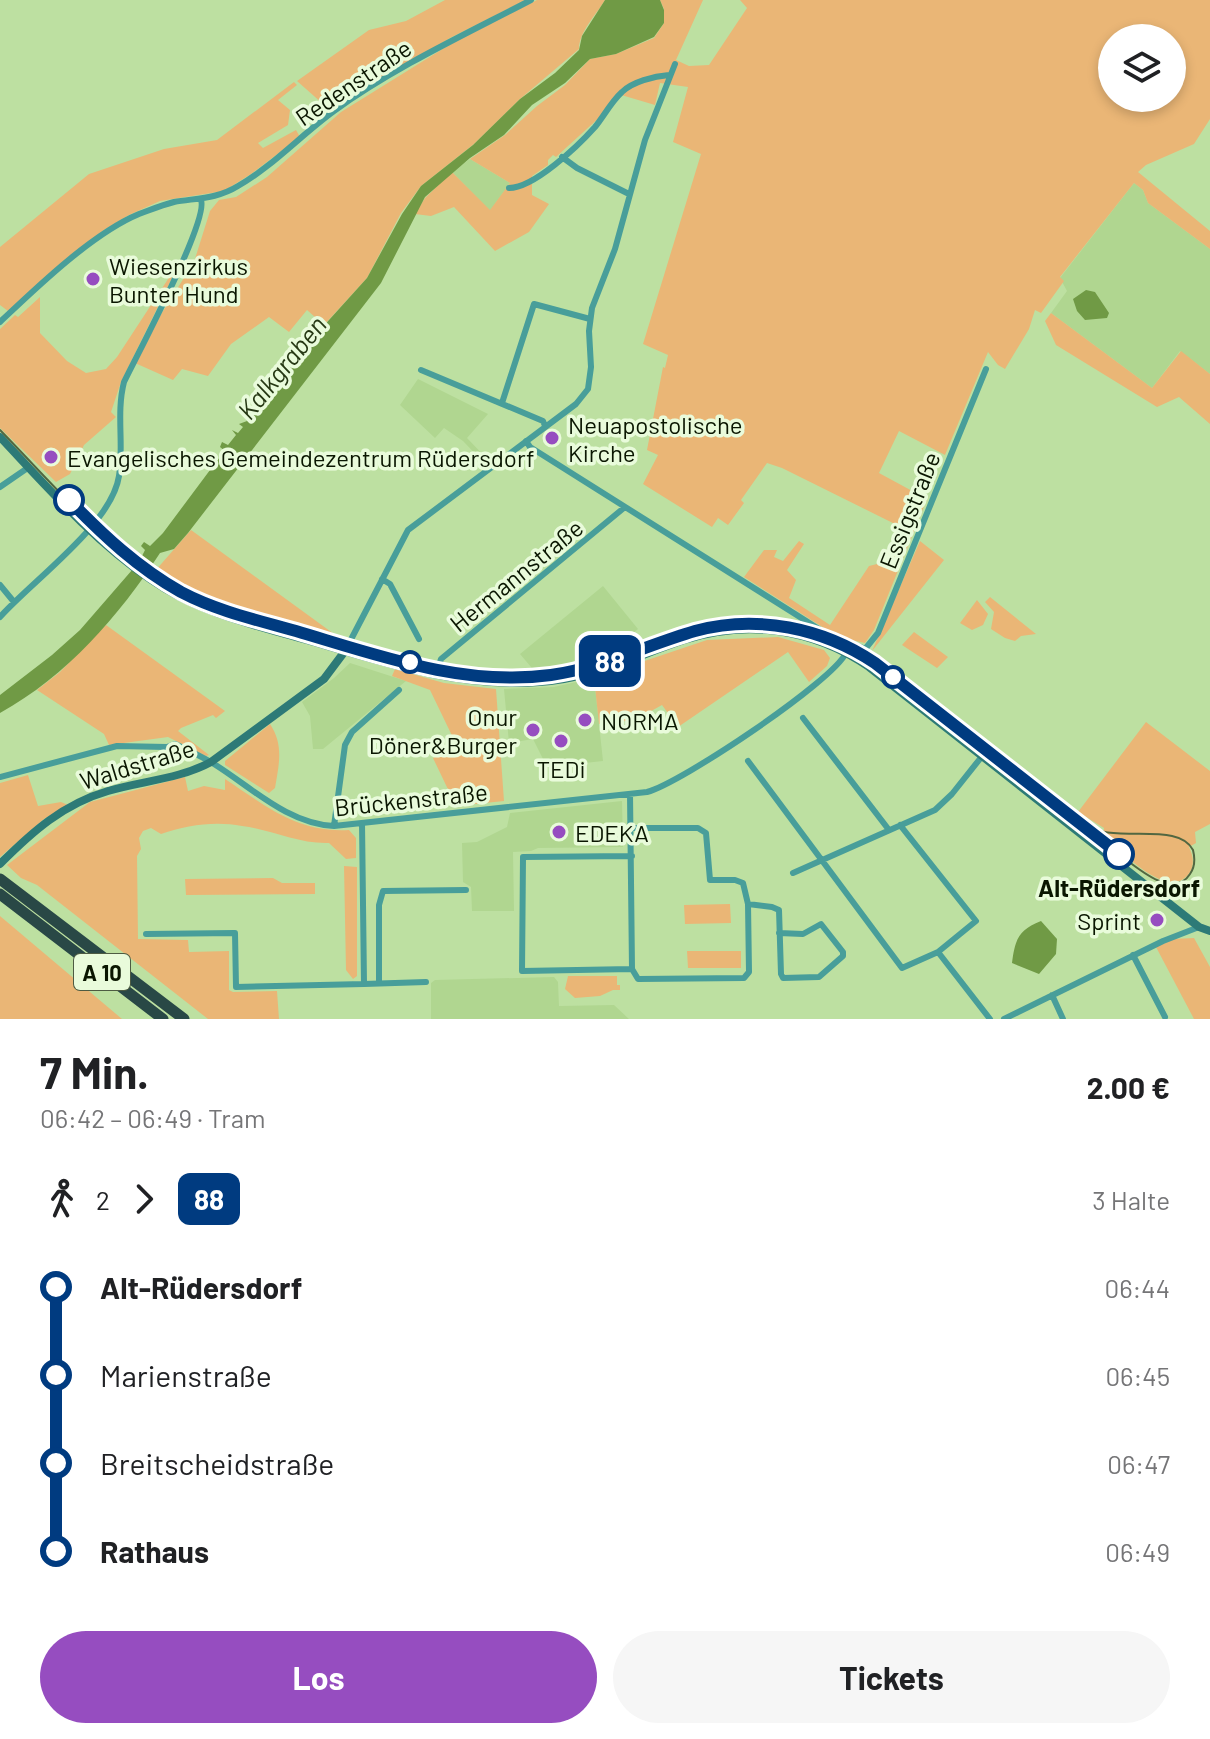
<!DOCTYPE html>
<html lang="de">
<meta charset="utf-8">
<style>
body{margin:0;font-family:Barlow,sans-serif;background:#f6f6f6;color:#202124;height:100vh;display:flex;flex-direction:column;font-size:30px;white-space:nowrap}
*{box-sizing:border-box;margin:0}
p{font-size:26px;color:#757577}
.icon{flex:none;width:44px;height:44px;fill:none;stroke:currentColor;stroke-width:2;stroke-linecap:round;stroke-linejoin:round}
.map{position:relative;height:1019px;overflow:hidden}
.details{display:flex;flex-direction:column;background:#fff;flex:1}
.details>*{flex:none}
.badge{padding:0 16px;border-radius:12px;font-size:28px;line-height:52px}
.tools{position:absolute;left:1098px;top:24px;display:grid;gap:16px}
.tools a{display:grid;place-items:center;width:88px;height:88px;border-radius:50%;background:#fff;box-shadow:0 4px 12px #0003;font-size:40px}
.map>.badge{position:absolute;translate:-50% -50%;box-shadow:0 0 0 4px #fff}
.legs{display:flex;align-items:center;gap:12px;height:88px;padding:0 40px;font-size:26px}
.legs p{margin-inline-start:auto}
.overview{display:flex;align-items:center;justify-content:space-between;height:136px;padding:0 40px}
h1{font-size:44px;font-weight:700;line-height:60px}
.cta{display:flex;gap:16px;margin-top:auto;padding:16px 40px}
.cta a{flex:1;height:92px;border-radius:48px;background:#964dc0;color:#fff;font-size:32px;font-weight:700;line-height:92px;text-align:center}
.cta a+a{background:#f6f6f6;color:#202124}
ul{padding:0 40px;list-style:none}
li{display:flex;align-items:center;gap:28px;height:88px;font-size:30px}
li i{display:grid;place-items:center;width:12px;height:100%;margin:0 10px;background:currentColor}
li i::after{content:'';width:20px;height:20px;margin:-10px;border:6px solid;border-radius:50%;background:#fff}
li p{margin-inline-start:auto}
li:first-child i{background:linear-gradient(#0000 50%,currentColor 0)}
li:last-child i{background:linear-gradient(currentColor 50%,#0000 0)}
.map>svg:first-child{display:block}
.built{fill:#b0d690}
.green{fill:#eab676;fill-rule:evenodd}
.water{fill:#709a45}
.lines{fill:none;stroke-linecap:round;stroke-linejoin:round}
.street{stroke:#489e9a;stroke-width:6}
.secondary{stroke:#2d7a77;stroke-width:8}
.highway{stroke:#294846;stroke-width:11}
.tram{stroke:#526741;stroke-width:2}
.line-1-casing{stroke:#fff;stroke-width:18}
.line-1{stroke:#003b80;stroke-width:12}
.poi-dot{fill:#964dc0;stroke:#e9fbdb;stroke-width:3}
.stop-1-dot{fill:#fff;stroke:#003b80;stroke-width:4}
.labels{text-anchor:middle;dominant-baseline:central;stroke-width:7;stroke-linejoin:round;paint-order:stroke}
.shield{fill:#e9fbdb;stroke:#4d5b42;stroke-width:2}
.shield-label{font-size:22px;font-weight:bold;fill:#0a1601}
.street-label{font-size:24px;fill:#0a1601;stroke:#e9fbdb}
.poi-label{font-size:24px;fill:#0a1601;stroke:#e9fbdb;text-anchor:start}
.stop-label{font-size:24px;font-weight:bold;fill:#0a1601;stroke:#e9fbdb}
.water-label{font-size:26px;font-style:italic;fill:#263814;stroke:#e9fbdb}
</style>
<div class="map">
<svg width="1210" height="1019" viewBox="0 0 1210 1019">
<rect width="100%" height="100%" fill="#bde0a1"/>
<!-- built -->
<path class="built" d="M470 159 510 183 490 211 452 172Z
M1134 183 1143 190 1148 203 1210 249V374L1180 351 1152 388 1051 313 1067 291 1060 278Z
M418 379 488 414 467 438 490 462 486 465 463 441 444 428 435 438 400 405Z
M603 586 638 629 604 659 537 674 520 654Z
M350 663 406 681 323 749H313L310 716 302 702 334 678Z
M594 678 603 761 547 767 533 739 509 743 504 689 554 687Z
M622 801 623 847 538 848 531 851 513 852 514 911H472L471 887 463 882 462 843 477 842 507 827 510 813Z
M554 977 558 982 559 1006 614 1005 629 1019H431V983L435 980Z"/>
<!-- green -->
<path class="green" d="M445 0H526L450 38 339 106 323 104 297 81 369 30 406 21Z
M537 0H605C596 15 579 32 579 49L520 99 474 144 421 186 401 213 367 278 324 325 307 310 289 332 269 317 231 344 208 376 182 369 173 380 135 363 153 327 194 262 210 211 219 200 236 197 267 177 341 112 449 45Z
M660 0H703L676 60 689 66 709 65 747 8 740 0H1210V119L1194 144 1146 165 1138 172 1210 231V249L1148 203 1143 190 1134 183 1060 277 1064 281 1041 313 1035 310 1029 329 1005 369 998 365 988 352 945 455 899 431 879 473 927 499 874 630 865 643 838 637 744 577 764 550H777L774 557 783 561 799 541 804 544 787 570 796 580 789 598 830 625 869 566 877 564 907 530 782 468 767 463 741 500 744 503 728 525 718 518 712 527 643 484 658 455 647 450 663 367 665 368 668 355 643 344 701 154 673 142 688 87 660 83 655 105 618 94 601 116 556 157 553 155 548 160V165L532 176V195L549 204 529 232 495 251 454 207 431 216 415 214 425 198 452 172 490 210 510 183 470 159 505 135 537 106 565 85 590 59 616 54 654 38 664 23V9ZM1112 38H1172V98H1112Z
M294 82 297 85 278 100 290 110 288 125 258 143 263 148 296 130 300 137 251 174 224 191 160 201 129 215 104 230 8 311 0 305V247L89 174 164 149 217 140Z
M172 273 174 274 121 382 111 412 116 417 84 445 70 474 56 482 0 428V329L15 315 18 317 40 297V333L67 361 86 373 106 369 117 357Z
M1051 313 1152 388 1181 351 1210 374V424L1179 397 1157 407 1056 345 1045 321Z
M191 530 345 642 220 605 180 589 155 571Z
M920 541 944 560 872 651Z
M990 597 1036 634 1021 636 1015 641 1005 638 991 629 994 612 985 602Z
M977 600 988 614 983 625 972 630 960 623Z
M106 625 225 711 216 718 213 715 181 728 178 731 209 755 206 756 168 737 109 745 104 734 37 690 60 672Z
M914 632 948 657 937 668 902 645Z
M778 637 824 650 830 658 827 666 809 682 788 652 678 727 662 705 635 720 599 724 594 678 707 640Z
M395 669 444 683 496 689 504 801 456 806 433 758 457 746 430 690 392 676Z
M1146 722 1210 771V824L1195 832 1196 843 1189 847C1194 857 1195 868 1187 876 1166 898 1124 854 1108 840L1103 835 1104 828 1078 812Z
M270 724C284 745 279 764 275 788L269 793 225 765V761Z
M28 775 38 806 61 802 68 805 44 819 0 857V783Z
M185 777 188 791 204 786 225 790V779C266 806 297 833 349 830L356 838V858L346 859 329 843C298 844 273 830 242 826 215 821 187 825 161 834L151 828 143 831 139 838 141 849 137 856 138 939 188 940 189 952 229 951V990L233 992 277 991 279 1019H208L37 885 21 878 7 865 90 802Z
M344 866 357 867V976L353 979 346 970Z
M273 878 282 883H315V894L186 895 185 879Z
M730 904 731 923 685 924 684 905Z
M0 916 122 1019H0Z
M1194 938 1210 967V1019H1194L1156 947 1173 939Z
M687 951H741V968H688Z
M568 976H617V985H620V990H613L600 996 575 998 565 989Z"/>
<!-- water -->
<path class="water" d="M605 0H660L664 10V23L654 37 616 54 590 59 565 83 532 105 504 135 470 158 425 197 381 283 188 533 174 549 160 553C119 616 67 676 0 713V695L52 655 80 630 139 562 145 550 141 546 144 542 150 546 163 533 210 470 208 467 210 462 214 464 225 451 220 447 222 442 228 445 236 435 232 430 238 433 243 427 239 424 247 421 243 414 249 418 251 416 244 411 253 414 255 411 250 406 257 409 269 396 301 351 367 278 402 214 421 186 473 145 520 99 555 73 579 50 582 36Z
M1086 290 1095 292 1109 313 1107 318 1085 320 1077 311 1073 299Z
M1041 921 1057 939 1056 954 1039 974 1012 963C1015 940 1018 930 1041 921Z"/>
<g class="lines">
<!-- street -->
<path class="street" d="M562 157 577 168 629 194
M509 188C534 188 578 146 595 127 604 116 611 102 622 92 632 82 654 76 669 75
M0 322C37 287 93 233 139 214 150 210 162 205 174 202 197 198 217 199 238 186 273 166 301 135 334 111 395 67 464 35 531 0
M421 370 543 421 545 426
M502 403 534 304 590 319
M526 441 530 447 830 636 866 649
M0 487 29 467
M382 579 390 584 419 639
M0 585 14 602
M0 617C33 580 112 524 119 476 124 445 116 413 124 382 137 355 209 220 201 200
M345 651 408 530 576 404 588 389 591 367 589 331 592 308 615 249 645 140 675 64
M857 659 878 633 986 369
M436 675 441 659 625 507
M803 718 889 830
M748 761 902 968 938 952 976 921 900 825
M0 777 117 746 167 747 175 744C188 750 201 756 214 764 251 787 288 824 334 826L647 792C681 783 832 682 846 653
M630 794 632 969 522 971 523 857 632 856
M334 826 345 745 352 732 399 690
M632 828H698L706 833 710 880H735L743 883 748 904 749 972 744 978 638 979 632 969
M793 873 935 810 952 794 983 755
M748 904 772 907 779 910 781 974 783 978 819 977 843 956V952L821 924 803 934 779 933
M146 934 235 933 236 987 364 984 362 823
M938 952 990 1019
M1133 955 1165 1017
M379 983V905L383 891 466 890
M364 984 426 982
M1052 995 1063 1019
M1004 1019 1163 941 1199 927"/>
<!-- secondary -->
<path class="secondary" d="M0 437C47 487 93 540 150 579 197 612 253 625 307 640 382 662 459 688 539 682 591 679 636 656 684 640 748 619 813 629 869 667L1199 927 1210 931
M0 864C32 832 63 804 108 791 141 781 180 779 211 762L324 679 345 651"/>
<!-- highway -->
<path class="highway" d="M0 879 184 1019
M0 894 163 1019"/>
<!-- tram -->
<path class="tram" d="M0 430C49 480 96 536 154 576 202 608 257 620 312 635 385 656 460 683 537 676 593 672 641 647 694 632 760 613 828 630 883 670L1119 854C1135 866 1173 901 1190 874 1195 867 1195 858 1193 850 1178 820 1114 846 1080 823"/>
</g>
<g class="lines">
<!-- line-1 casing -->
<g class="line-1-casing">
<path id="line-1" d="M69 500C103 535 138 568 181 592 217 611 257 620 296 631 377 655 464 687 551 675 601 668 647 645 695 631 757 614 823 628 875 663L1119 854"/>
</g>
<!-- line-1 -->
<use href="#line-1" class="line-1"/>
</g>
<!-- markers -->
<g class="poi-dot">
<circle cx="93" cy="279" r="8"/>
<circle cx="552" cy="438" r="8"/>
<circle cx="51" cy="457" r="8"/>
<circle cx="585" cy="720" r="8"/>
<circle cx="533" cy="730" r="8"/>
<circle cx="561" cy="741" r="8"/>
<circle cx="559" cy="832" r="8"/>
<circle cx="1157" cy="920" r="8"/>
</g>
<g class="stop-1-dot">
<circle cx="69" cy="500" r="14"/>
<circle cx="410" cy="662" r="10"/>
<circle cx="893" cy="677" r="10"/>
<circle cx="1119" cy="854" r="14"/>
</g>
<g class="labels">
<!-- shield labels -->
<rect class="shield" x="74" y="954" width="56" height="36" rx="6"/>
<g class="shield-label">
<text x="102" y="972">A 10</text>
</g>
<!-- street labels -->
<g class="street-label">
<text transform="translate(353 82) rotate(-34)">Redenstraße</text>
<text transform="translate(909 510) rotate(-68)">Essigstraße</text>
<text transform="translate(516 575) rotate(-39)">Hermannstraße</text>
<text transform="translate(137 764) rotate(-17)">Waldstraße</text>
<text transform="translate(411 799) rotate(-6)">Brückenstraße</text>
</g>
<!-- poi labels -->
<g class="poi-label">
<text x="109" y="265">Wiesenzirkus<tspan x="109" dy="28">Bunter Hund</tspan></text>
<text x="568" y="424">Neuapostolische<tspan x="568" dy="28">Kirche</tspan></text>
<text x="67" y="457">Evangelisches Gemeindezentrum Rüdersdorf</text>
<text x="517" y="716" text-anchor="end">Onur<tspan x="517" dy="28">Döner&amp;Burger</tspan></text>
<text x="601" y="720">NORMA</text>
<text x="561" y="768" text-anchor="middle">TEDi</text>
<text x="575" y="832">EDEKA</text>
<text x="1141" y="920" text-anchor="end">Sprint</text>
</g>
<!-- stop labels -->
<g class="stop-label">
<text x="1119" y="887">Alt-Rüdersdorf</text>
</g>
<!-- water labels -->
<g class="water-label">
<text transform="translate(281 367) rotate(-51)">Kalkgraben</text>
</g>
</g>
</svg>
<div class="tools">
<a><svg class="icon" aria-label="layers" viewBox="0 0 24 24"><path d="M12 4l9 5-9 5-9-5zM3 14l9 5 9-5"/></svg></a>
</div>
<b class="badge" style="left:610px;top:661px;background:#003b80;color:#fff">88</b>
</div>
<section class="details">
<div class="overview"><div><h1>7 Min.</h1><p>06:42 – 06:49 · Tram</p></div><b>2.00 €</b></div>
<div class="legs"><svg class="icon" aria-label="walk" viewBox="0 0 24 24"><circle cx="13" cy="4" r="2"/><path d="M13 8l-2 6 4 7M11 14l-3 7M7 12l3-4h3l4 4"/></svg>2<svg class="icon" aria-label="forward" viewBox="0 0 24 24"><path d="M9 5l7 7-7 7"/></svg><b class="badge" style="background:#003b80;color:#fff">88</b><p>3 Halte</p></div>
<ul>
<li><i style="color:#003b80"></i><b>Alt-Rüdersdorf</b><p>06:44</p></li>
<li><i style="color:#003b80"></i><span>Marienstraße</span><p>06:45</p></li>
<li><i style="color:#003b80"></i><span>Breitscheidstraße</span><p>06:47</p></li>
<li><i style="color:#003b80"></i><b>Rathaus</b><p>06:49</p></li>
</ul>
<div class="cta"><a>Los</a><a>Tickets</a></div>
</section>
